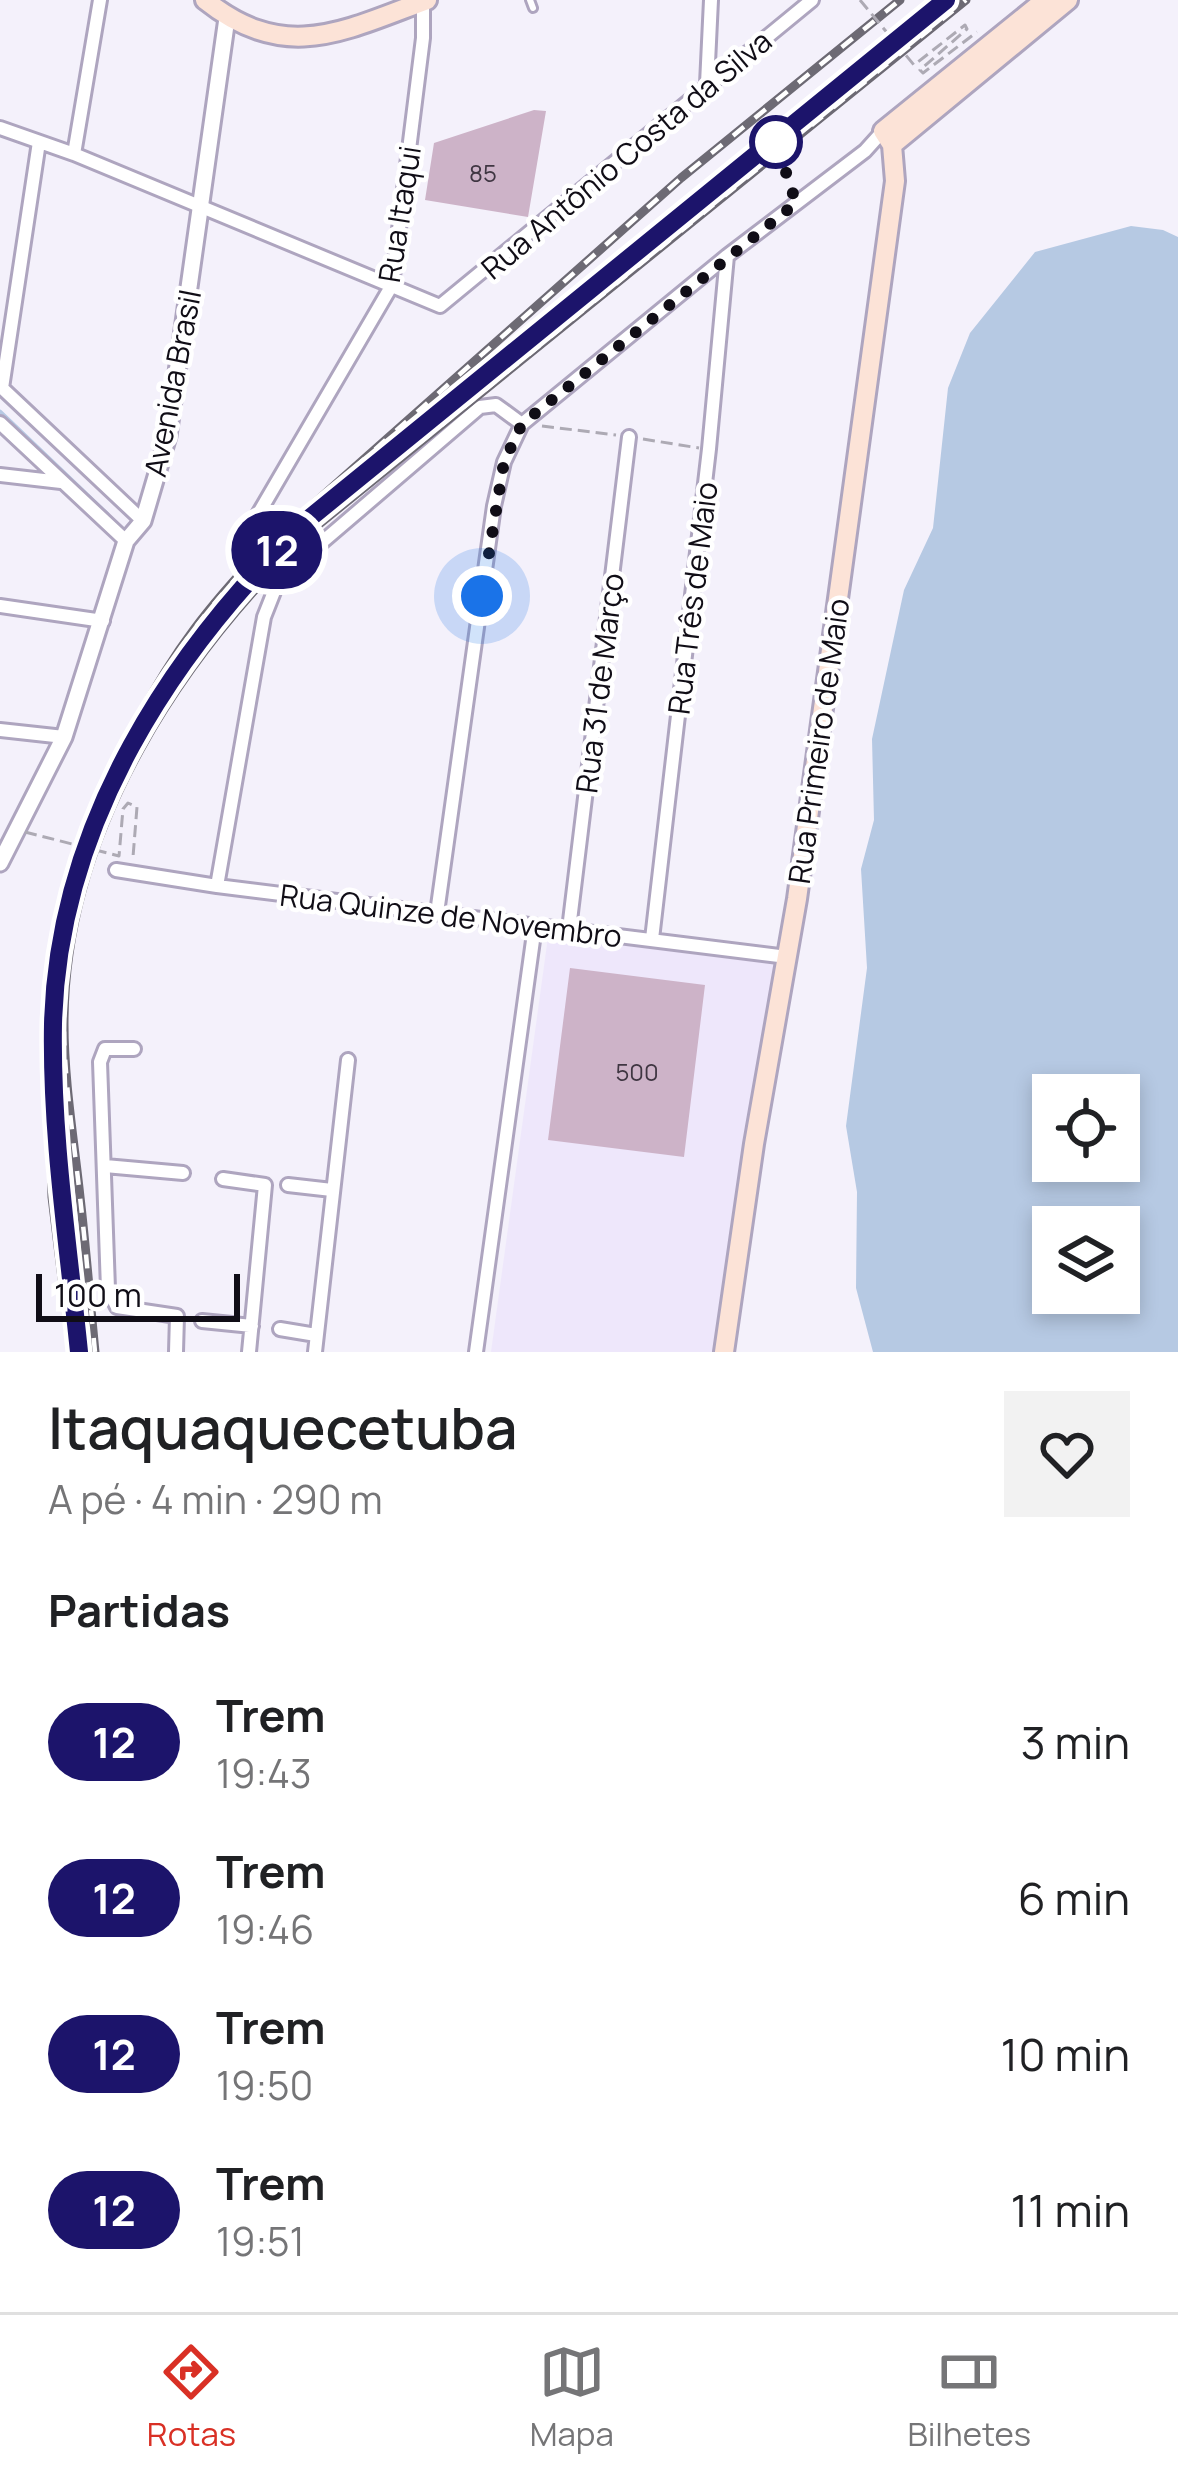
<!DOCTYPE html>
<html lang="pt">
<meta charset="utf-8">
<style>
body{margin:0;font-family:Manrope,sans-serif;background:#f2f2f2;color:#202124;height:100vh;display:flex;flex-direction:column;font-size:45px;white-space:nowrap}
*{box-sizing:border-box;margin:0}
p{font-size:39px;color:#757577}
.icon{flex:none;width:66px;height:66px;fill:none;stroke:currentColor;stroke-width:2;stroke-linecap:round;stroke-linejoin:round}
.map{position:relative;height:1352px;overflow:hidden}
.side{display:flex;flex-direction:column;background:#fff;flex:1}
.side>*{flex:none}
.badge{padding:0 24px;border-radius:39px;font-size:42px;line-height:78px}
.fabs{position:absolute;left:1032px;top:1074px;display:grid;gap:24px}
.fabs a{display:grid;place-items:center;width:108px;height:108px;border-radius:0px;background:#fff;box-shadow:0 6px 18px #0003;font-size:60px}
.scale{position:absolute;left:36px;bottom:30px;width:204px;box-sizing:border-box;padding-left:12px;border:6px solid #100d16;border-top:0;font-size:33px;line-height:42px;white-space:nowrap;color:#100d16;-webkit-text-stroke:9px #fff;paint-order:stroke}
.you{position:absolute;width:60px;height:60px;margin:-30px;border:9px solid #fff;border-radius:50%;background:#1a73e8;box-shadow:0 0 0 18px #1a73e833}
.map>.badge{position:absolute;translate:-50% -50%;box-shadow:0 0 0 6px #fff}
h2{padding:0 48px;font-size:45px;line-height:108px}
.round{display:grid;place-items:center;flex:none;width:126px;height:126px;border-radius:0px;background:#f2f2f2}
.headline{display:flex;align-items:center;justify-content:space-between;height:204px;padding:0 48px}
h1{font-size:57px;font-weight:600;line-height:90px}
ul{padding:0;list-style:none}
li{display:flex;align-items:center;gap:36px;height:156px;padding:0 48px}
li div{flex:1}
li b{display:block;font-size:45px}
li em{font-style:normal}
li .badge{min-width:132px;font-weight:700;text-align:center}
.dock{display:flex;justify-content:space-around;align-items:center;height:168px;border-top:3px solid #e0e0e0;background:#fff;font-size:33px;color:#757577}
.dock a{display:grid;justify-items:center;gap:6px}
.dock .selected{color:#d93025}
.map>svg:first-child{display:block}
.built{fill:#eee7fb}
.water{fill:#b6c9e3;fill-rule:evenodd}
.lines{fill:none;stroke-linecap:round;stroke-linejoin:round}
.stream{stroke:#b6c9e3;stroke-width:4.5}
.building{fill:#cdb3c8}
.service-casing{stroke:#aea5bf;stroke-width:12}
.minor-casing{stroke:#aea5bf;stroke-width:18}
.tertiary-casing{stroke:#aea5bf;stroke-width:21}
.secondary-casing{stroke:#aea5bf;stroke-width:24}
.path{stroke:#adaab4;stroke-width:3;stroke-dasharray:12 6;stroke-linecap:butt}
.service{stroke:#fff;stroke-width:6}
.minor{stroke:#fff;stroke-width:12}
.tertiary{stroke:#fff;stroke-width:15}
.secondary{stroke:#fce3d7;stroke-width:18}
.rail-casing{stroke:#6d6a74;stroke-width:9}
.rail{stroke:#fff;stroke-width:4.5;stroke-dasharray:14;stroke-linecap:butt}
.path-bridge{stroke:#adaab4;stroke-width:3;stroke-dasharray:12 6;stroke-linecap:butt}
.line-casing{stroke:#fff;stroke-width:27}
.line{stroke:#1c146b;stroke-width:18}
.walk{stroke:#100d16;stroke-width:12;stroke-dasharray:0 21.6}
.stop-dot{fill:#fff;stroke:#1c146b;stroke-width:6}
.labels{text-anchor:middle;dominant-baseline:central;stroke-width:9;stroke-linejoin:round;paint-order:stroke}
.number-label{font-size:24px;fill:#3f3642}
.street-label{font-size:30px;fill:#100d16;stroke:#fff}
</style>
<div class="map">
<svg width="1178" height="1352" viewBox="0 0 1178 1352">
<rect width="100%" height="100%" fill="#f4f1fb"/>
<!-- built -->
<path class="built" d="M548 937 779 962 716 1352H491Z"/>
<!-- water -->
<path class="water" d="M1131 226 1163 230 1178 237V1352H873L856 1288 857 1192 846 1126 867 968 861 869 874 820 872 739 904 590 933 528 948 388 970 333 1035 252ZM1053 1095H1119V1161H1053ZM1053 1227H1119V1293H1053Z"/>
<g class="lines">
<!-- stream -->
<path class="stream" d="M0 412 107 514"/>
</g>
<!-- building -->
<path class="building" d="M534 110 546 111 528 217 425 200 434 143Z
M570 968 705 985 684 1157 548 1140Z"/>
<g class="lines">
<!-- service casing -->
<g class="service-casing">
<path id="service" d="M530 0 533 8"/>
</g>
<!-- minor casing -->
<g class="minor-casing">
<path id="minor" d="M707 84 711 0
M0 128 74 154 440 306 812 0
M74 154 100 0
M0 386 143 521
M2 388 39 142
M0 423 126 541
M0 475 61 482
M246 535 392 285 423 38V0
M0 606 103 621
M0 730 64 737
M116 870 217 886 787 957
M217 886 264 617 279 579 480 407 496 405 522 424
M437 913 494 506 504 462 522 424 727 256 865 151 883 131
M569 929 629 437
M652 939 709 449 727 256
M134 1049H105L100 1062 108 1289 117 1307 177 1316 176 1352
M105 1166 183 1173
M223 1179 265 1185 249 1352
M288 1185 332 1190
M202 1321 252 1326
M280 1329 316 1335
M315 1352 348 1060
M476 1352 535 926"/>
</g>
<!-- tertiary casing -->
<g class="tertiary-casing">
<path id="tertiary" d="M0 863 64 737 126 541 143 521 168 436 227 18"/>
</g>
<!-- secondary casing -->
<g class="secondary-casing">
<path id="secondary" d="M205 0C285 64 343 31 427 0
M892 145 1068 0
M724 1352 754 1144 797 899 895 181 892 145 883 131 1045 0"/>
</g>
<!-- path -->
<path class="path" d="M542 426 616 435
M643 439 699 448"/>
<!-- service -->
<use href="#service" class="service"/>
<!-- minor -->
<use href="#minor" class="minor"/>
<!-- tertiary -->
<use href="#tertiary" class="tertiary"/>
<!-- secondary -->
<use href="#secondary" class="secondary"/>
<!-- rail casing -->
<g class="rail-casing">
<path id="rail" d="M137 721C175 649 209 606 265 547L681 178 900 0
M48 1029 52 1197 71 1352
M95 1352C90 1300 86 1249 80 1197 74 1140 64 1082 64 1024 64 829 182 654 318 525L966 0"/>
</g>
<!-- rail -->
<use href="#rail" class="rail"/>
<!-- path-bridge -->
<path class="path-bridge" d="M860 0 914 65 965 25 967 29 920 70 923 73 977 32
M25 832 119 856 123 809 128 803 137 807 133 857"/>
</g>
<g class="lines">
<!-- line casing -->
<g class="line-casing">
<path id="line" d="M79 1352C68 1243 51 1134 53 1024 58 825 171 650 311 517L946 0"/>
</g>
<!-- line -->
<use href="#line" class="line"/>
<!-- walk -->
<path class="walk" d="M482 596 504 462 522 424 796 203 776 142"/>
</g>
<!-- markers -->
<circle class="stop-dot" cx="776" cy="142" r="24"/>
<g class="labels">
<!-- number labels -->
<g class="number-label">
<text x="483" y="172">85</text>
<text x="637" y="1071">500</text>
</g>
<!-- street labels -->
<g class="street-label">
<text transform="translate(626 154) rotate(-40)">Rua Antônio Costa da Silva</text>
<text transform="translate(399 214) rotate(-81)">Rua Itaqui</text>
<text transform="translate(172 383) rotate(-79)">Avenida Brasil</text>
<text transform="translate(692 598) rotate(-83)">Rua Três de Maio</text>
<text transform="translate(599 683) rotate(-83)">Rua 31 de Março</text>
<text transform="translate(818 741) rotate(-82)">Rua Primeiro de Maio</text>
<text transform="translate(451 915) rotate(7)">Rua Quinze de Novembro</text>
</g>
</g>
</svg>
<div class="fabs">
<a><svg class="icon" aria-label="locate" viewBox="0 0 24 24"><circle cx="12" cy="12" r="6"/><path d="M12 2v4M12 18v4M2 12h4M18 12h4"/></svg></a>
<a><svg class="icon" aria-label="layers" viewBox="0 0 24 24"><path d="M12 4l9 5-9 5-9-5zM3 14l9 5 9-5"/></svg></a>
</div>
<div class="scale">100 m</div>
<div class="you" style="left:482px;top:596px"></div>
<b class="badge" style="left:277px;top:550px;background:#1c146b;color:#fff">12</b>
</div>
<section class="side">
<div class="headline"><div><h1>Itaquaquecetuba</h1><p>A pé · 4 min · 290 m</p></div><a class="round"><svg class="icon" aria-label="heart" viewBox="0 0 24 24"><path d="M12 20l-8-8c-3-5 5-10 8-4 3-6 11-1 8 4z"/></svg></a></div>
<h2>Partidas</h2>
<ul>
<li><span class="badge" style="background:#1c146b;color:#fff">12</span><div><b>Trem</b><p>19:43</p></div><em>3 min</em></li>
<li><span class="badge" style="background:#1c146b;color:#fff">12</span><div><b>Trem</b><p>19:46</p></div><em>6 min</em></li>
<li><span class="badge" style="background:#1c146b;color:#fff">12</span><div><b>Trem</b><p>19:50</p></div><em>10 min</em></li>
<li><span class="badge" style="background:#1c146b;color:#fff">12</span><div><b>Trem</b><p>19:51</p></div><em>11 min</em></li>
</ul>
</section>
<nav class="dock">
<a class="selected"><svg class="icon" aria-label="directions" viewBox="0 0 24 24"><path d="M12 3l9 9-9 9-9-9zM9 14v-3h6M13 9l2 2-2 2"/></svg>Rotas</a>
<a><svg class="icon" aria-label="map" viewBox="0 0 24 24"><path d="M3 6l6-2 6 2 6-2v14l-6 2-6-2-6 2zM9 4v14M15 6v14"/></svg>Mapa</a>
<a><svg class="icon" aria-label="tickets" viewBox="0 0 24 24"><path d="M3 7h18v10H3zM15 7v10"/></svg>Bilhetes</a>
</nav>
